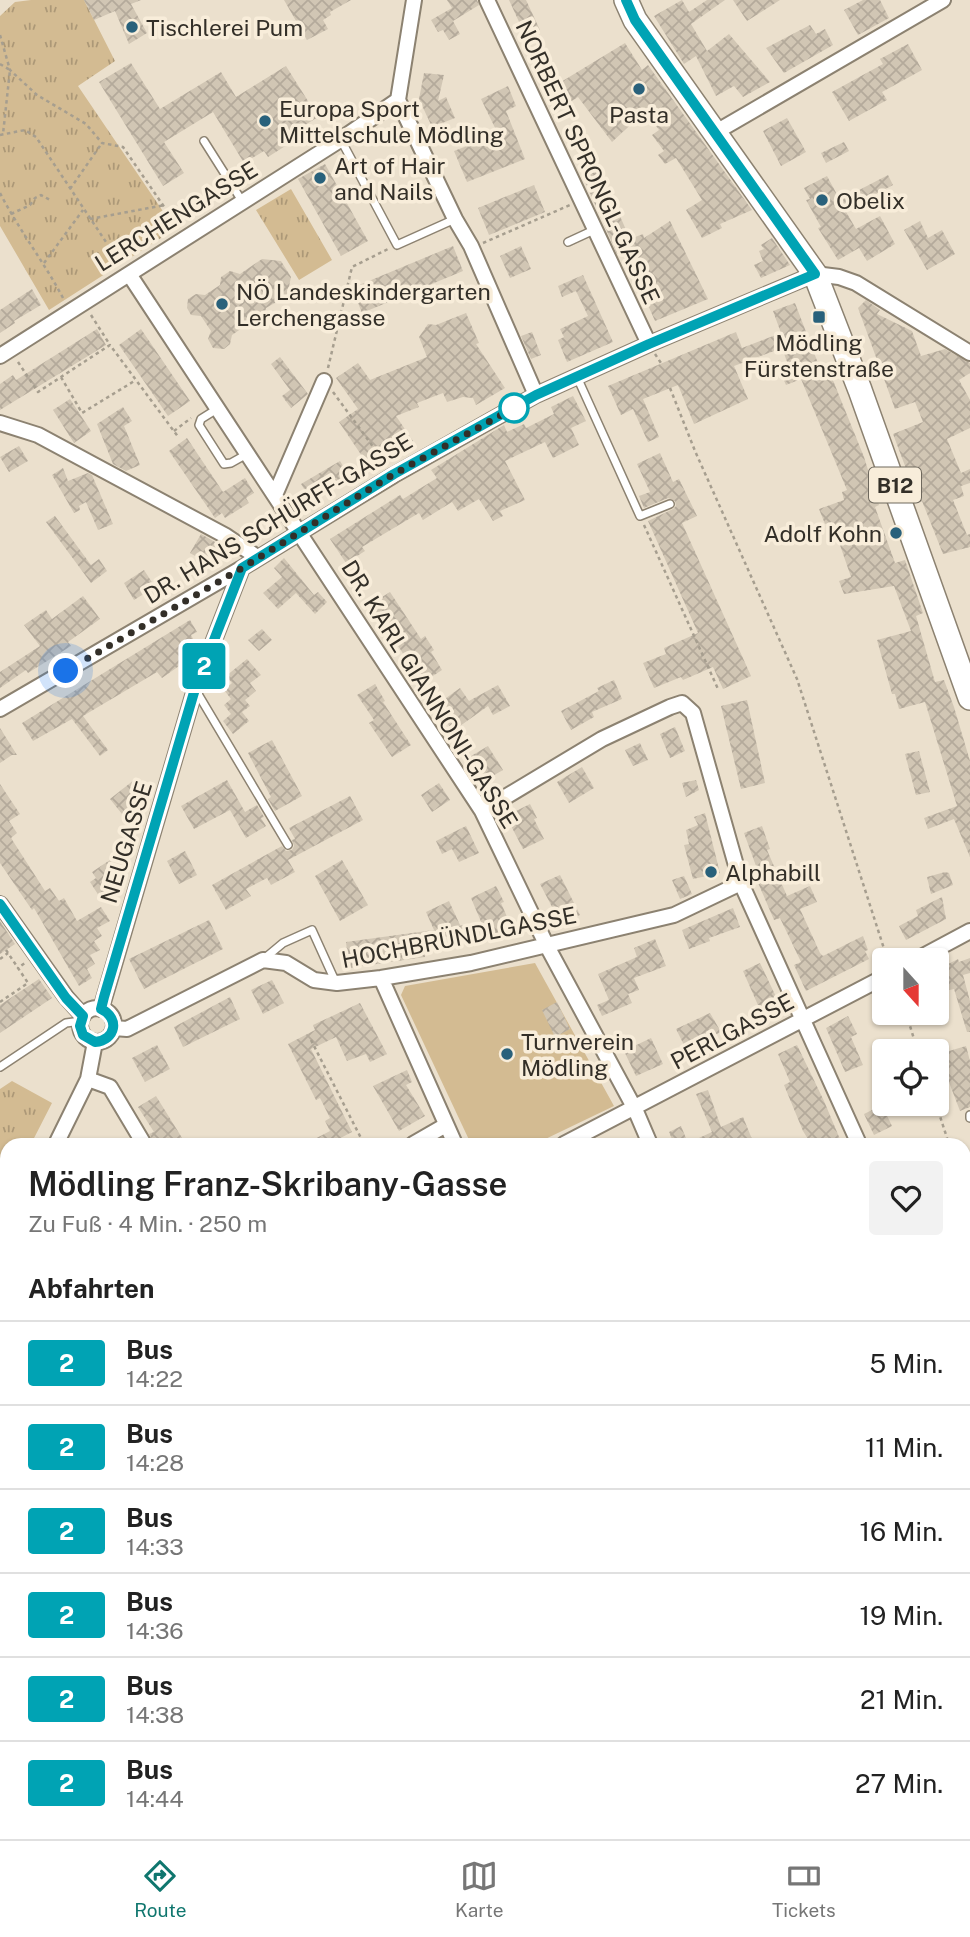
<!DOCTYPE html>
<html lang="de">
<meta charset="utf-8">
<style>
body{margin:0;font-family:"Public Sans",sans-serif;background:#f2f2f2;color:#222;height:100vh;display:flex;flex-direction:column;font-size:26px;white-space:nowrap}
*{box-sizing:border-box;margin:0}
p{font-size:23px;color:#767676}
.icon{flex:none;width:38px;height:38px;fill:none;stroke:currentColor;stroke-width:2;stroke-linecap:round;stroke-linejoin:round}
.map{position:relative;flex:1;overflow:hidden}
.panel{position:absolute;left:0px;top:1138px;width:971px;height:702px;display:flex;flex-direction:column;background:#fff;border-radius:21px 21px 0 0;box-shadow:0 2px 5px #0004}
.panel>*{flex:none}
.badge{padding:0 14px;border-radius:5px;font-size:24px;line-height:46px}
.needle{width:46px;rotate:159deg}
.tools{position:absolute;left:872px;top:948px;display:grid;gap:14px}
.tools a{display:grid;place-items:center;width:77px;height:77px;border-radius:7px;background:#fff;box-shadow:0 2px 5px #0004;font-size:35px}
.you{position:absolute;width:35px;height:35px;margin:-18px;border:5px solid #fff;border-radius:50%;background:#1a73e8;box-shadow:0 0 0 10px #1a73e833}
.map>.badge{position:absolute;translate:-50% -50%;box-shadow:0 0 0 4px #fff}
h2{padding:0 28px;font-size:26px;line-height:63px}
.round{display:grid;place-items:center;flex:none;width:74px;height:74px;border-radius:7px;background:#f2f2f2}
.summary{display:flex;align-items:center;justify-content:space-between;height:119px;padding:0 28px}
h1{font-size:33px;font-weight:600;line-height:52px}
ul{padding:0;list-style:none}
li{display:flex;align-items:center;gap:21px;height:84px;padding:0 28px;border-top:2px solid #e0e0e0}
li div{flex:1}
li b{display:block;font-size:26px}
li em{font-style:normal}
li .badge{min-width:77px;font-weight:700;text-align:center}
.menu{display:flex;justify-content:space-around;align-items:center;height:98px;border-top:2px solid #e0e0e0;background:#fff;font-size:19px;color:#767676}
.menu a{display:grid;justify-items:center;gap:4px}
.menu .active{color:#0f766e}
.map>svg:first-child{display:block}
.grass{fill:#d3bb92}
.cemetery{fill:url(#cemetery-stones)}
.park{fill:url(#park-tufts)}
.garden{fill:url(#garden-dots)}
.building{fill:url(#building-cross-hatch)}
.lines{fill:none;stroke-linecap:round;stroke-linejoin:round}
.service-casing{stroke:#8c8271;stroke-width:10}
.minor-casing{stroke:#8c8271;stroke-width:18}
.tertiary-casing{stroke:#8c8271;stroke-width:21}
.primary-casing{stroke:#8c8271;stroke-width:26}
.path{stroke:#a69e8f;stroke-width:2.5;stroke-dasharray:3.5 3.5;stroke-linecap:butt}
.service{stroke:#fff;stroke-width:7}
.minor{stroke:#fff;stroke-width:14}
.tertiary{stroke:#fff;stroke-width:18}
.primary{stroke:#fff;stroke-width:23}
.rail{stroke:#968e81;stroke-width:4.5;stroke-dasharray:10 5;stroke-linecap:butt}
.line-casing{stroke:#fff;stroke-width:16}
.line{stroke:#00a3b4;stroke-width:10}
.walk{stroke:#332f28;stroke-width:7;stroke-dasharray:0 12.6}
.poi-dot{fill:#29617b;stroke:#f8edda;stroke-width:2.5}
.stop-dot{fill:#fff;stroke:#00a3b4;stroke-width:3.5}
.labels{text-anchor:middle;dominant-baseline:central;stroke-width:7;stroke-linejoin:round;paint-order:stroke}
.shield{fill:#f8edda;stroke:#6e685d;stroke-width:2}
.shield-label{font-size:21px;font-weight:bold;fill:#332f28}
.poi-label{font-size:23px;fill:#332f28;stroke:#f8edda;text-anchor:start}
.street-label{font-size:23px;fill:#332f28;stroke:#f8edda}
</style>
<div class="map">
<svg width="970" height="1839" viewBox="0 0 970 1839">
<defs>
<pattern id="cemetery-stones" width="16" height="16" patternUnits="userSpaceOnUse" patternTransform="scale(1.75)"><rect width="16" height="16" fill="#d3bb92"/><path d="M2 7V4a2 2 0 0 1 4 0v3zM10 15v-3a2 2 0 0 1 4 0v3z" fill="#ac9877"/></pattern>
<pattern id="park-tufts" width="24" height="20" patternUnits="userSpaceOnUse" patternTransform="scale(1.75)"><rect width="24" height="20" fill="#d3bb92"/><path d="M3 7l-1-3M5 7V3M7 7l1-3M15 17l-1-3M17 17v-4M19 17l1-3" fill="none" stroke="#ac9877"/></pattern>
<pattern id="garden-dots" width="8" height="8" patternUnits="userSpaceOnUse" patternTransform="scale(1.75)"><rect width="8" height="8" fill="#d3bb92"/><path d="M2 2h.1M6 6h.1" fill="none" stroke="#ac9877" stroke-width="1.8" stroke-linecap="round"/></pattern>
<pattern id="building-cross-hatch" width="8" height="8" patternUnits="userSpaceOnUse" patternTransform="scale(1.75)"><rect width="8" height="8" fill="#d1c6b4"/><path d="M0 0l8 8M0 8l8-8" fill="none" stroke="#b4aa9b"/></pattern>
</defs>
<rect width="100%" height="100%" fill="#ebe0cd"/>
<!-- grass -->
<path class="grass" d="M535 963 614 1106 535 1144H471L401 995 405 986Z
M535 1832H678L681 1839H539Z"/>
<!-- cemetery -->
<path class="cemetery" d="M970 1336V1696L964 1698V1340Z"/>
<!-- park -->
<path class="park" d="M31 0H84L115 61 78 86 175 229 49 310 0 226V16L15 2Z
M291 189 332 260 299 280 256 210Z
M12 1081 52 1103 31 1144H7V1191L0 1205V1089Z"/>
<!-- garden -->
<path class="garden" d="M298 1832H345L348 1839H303Z"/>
<!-- building -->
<path class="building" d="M84 0H141L131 4 147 33 129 44 115 11 94 20Z
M284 0H351L330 12 331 15 323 20 328 29 307 40Z
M447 0H477L479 5 453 21 460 34 449 40 443 30 438 32 431 20 452 8Z
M509 0H526L540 30 526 37Z
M682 0 689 12 707 0H725L691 24 707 51 729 34 770 82 743 97 734 86 716 96 696 56 684 64 654 16Z
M733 0H780L747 21Z
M863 0H880L889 18 858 35 844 10Z
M810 25 816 34 825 29 833 45 784 73 766 48Z
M625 43 642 70 648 65 752 210 720 224 722 228 702 238 686 210 702 200 676 158 665 164 658 155 664 151 652 135 659 130 645 111 612 142 578 97 567 104 556 85Z
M908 44 922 70 882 92 887 100 849 121 832 92 883 64 880 59Z
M131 63 160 109 221 72 236 97 286 66 318 117 305 125 309 131 268 157 264 151 244 163 213 112 164 142 184 173 163 186 99 82Z
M424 73 444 75 438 101 446 97 455 118 432 127 419 99Z
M508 86 516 106 506 111 525 159 467 182 454 151 498 134 481 99Z
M787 118 806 152 781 166 763 131Z
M844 142 849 151 826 163 821 153Z
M325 164 368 241 341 256 298 179Z
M599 168 630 239 643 234 644 238 670 221 708 299 655 321 624 251 617 254 583 177Z
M888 175 893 185 845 210 856 229 880 216 895 244 867 261 859 248 838 260 818 228 821 227 806 200 810 199 804 188 827 176 840 200Z
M534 185 545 212 489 235 478 208Z
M920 221 928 238 942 230 955 254 927 270 904 230Z
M772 238 790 265 761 278 754 265 763 261 759 251 764 249 761 245Z
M453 246 463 271 362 313 352 288Z
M521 246 531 269 510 278 500 256Z
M262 259 281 261 291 277 287 296 266 308 263 323 256 328 245 326 232 335 230 344 224 349 213 348 208 339 211 331 201 316 191 315 187 308 188 299 196 294 205 295 220 285 221 277 230 271 240 274Z
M583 275 613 342 567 362 558 340 564 337 560 329 588 316 576 291 562 297 558 286Z
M32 289 41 305 14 321 15 323 0 333V310Z
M866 300 880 310 877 314 912 331 921 356 945 349 970 363V373L959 380 970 400V428L947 439 961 473 970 469V483L961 486 964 496 953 500 967 535 970 534V547L943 554 922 501 919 503 893 434 923 422 915 402 895 409 858 308Z
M795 303 821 371 828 368 864 457 879 505 875 507 895 563 905 560 923 613 916 616 935 682 944 680 954 707 970 761V857L954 819 928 829 924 818 957 806 925 702 899 709 895 694H892L877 640 911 631 894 586 844 594 839 581 851 577 832 522 825 524 819 509 844 500 842 492 847 490 801 379 786 385 781 374 790 370 782 348 734 366 748 399 694 424 678 385 643 399 659 437 648 442 633 409 621 415 608 386 736 332 742 348 781 333 773 311Z
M466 313 479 343 476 344 505 388 476 405 473 398 463 397 447 402 443 393 417 403 419 407 396 416 413 441 370 468 339 422 358 409 336 378 358 363 370 380 427 357 419 337 428 324 436 325Z
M97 329 106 345 0 410V384L13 375 16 380Z
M141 329 190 401 168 416 119 345Z
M532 332 541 355 531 359 521 336Z
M280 357 308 394 291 408 282 396 290 390 271 364Z
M573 396 586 421 571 428 579 445 553 458 545 442 505 461 525 500 500 511 503 516 493 521 479 499 458 511 452 502 423 520 419 513 362 547 365 551 346 563 330 539 400 495 403 499 437 478 431 470 504 425 507 432 524 424 526 428 554 414 551 407Z
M70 399 91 431 74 443 53 410Z
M123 407 132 421 124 426 140 465 126 471 113 464 97 424Z
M187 438 223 492 245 478 254 493 246 498 249 503 225 518 222 513 215 518 169 451Z
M19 446 28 461 9 472 0 457Z
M660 453 673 482 679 479 697 516 682 523 751 676 723 689 713 667 683 680 681 677 654 688 643 663 666 654 664 648 698 633 648 521 673 509 676 506 675 501 668 498 644 508 639 496 650 492 637 464Z
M340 461 351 479 312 502 301 484Z
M63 468 68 481 88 473 92 475 113 524 98 530 86 502 79 506 80 510 74 513 52 475Z
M55 516 91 565 99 559 107 571 91 583 46 522Z
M201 534 222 546 211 565 190 553Z
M284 558 314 595 318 592 327 602 315 614 296 593 278 609 263 593 282 577 274 568Z
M144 570 155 587 134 600 124 583Z
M390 592 421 639 425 636 434 650 431 652 442 670 422 683 371 604Z
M83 596 100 619 68 642 71 646 28 673 26 670 0 688V672L40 646 24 625 46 610 52 619Z
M190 620 197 632 191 635 197 646 185 652 189 659 162 678 157 672 83 716 108 750 100 756 72 719 33 741 22 723Z
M262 629 272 640 259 651 248 640Z
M247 659 261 675 250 683 256 691 245 700 250 706 242 712 249 721 233 734 223 721 231 714 224 705 231 699 224 690 232 683 226 676Z
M614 680 622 699 592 712 594 717 571 730 561 711 599 691 597 688Z
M375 684 385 701 383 702 411 745 392 757 369 723 374 720 357 695Z
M498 685 510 706 493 715 488 706 453 731 435 706 460 688 469 701Z
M747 700 765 783 741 789 721 706Z
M675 727 685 751 670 758 660 734Z
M0 728 17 755H12L0 763Z
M272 740 302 796 275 811 268 799 271 797 248 753Z
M640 743 648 760 633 766 625 750Z
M488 746 503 770 482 782 466 759Z
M919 751 930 792 916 795 905 754Z
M582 767 594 788 569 803 557 782Z
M134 780 143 792 129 803 132 807 122 814 110 799Z
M227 780 245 812 257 805 264 817 261 818 266 826 246 838 230 810 194 829 181 806Z
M696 780 699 790 686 797 682 783Z
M439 783 450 800 432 812 421 795Z
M0 784 20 814 9 821 17 833 11 838 45 891 50 888 59 901 64 898 77 921 101 907 110 921 97 928 102 936 94 941 100 950 90 955 95 964 87 969 92 978 79 986 34 908 32 910 0 863Z
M350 796 363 820 288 860 295 872 271 885 267 878 246 889 251 896 226 910 212 885 282 846 286 851 292 850 294 846 292 840 295 839 289 828Z
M530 804 537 818 534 819 544 839 523 849 506 816Z
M705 813 720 873 693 879 684 845 689 844 686 830 698 825 694 817Z
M466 826 479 853 459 862 452 849 442 854 436 841Z
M762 826 770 849 767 850 787 896 810 886 817 902 800 909 820 953 823 956 863 936 868 950 865 951 869 959 806 991 794 965 801 962 780 918 774 920 756 878 760 877 744 833Z
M185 851 197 875 179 884 167 861Z
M110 860 118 873 111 900 101 899 90 882 96 878 92 872Z
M342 860 368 905 340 921 315 876Z
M945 872 949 873 953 885 931 894 927 877Z
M560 875 580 915 561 924 540 884Z
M684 876 692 894 680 899 672 880Z
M496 886 504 902 501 903 514 933 490 943 471 898Z
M942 897 946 919 906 940 899 926 918 916 916 910Z
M449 901 460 925 458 926 464 925 465 928 424 947 425 957 349 968 346 942 434 930 426 912Z
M733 908 740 927 709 938 710 941 689 949 682 930Z
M209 920 223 949 144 989 129 959Z
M0 921 15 944 0 954Z
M655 939 666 966 634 978 639 990 628 994 632 1003 602 1016 597 1005 609 1000 598 974 637 957 634 948Z
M970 958V973L963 975 970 1001V1032H967L954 989 936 993V970L958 959 959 962Z
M760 963 779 1003 761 1012 743 971Z
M39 979 52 998 0 1033V1005Z
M272 980 284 1003 263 1014 251 990Z
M230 997 240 1019 183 1047 174 1027Z
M557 1002 570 1029 555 1037 542 1010Z
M360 1003 387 1054 370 1062 366 1054 347 1061 336 1037 311 1049 352 1132 329 1144H305L330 1131 325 1121 330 1118 320 1098 316 1100 288 1044 315 1030 313 1025Z
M710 1013 721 1032 686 1049 676 1029Z
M848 1016 857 1034 851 1037 863 1065 845 1072 826 1028Z
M651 1038 663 1064 636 1076 624 1051Z
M157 1045 170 1069 145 1082 132 1058Z
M797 1045 824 1101 842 1144H811L803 1131 784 1085 790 1082 778 1054Z
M966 1046 970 1061V1107L960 1111 947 1077 945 1078 939 1054Z
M407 1070 412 1082 406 1085 425 1116 399 1131 373 1086Z
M708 1090 721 1127 743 1117 752 1139 739 1144H674L669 1132 681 1126 688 1143 712 1132 696 1094Z
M156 1096 184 1141 178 1144H155L149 1134 154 1132 138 1107Z
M882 1105 892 1126 874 1135 864 1114Z"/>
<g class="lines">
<!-- service casing -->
<g class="service-casing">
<path id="service" d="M341 140 397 245 455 219
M204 141 242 201
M568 242 594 230
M577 377 640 516 670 504
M217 409 201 419 199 425 224 464 231 463 247 454
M195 689 288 845
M265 958 283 943 312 930 336 983
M0 1067 66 1023 81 1021
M970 1115V1118
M948 1832 951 1839"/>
</g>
<!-- minor casing -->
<g class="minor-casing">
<path id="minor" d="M487 0 649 344
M398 100 455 219 471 246 536 395
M716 132 943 0
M129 274 482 811 547 946 635 1109 650 1144
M0 356 340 140 398 100 414 0
M0 423 38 435 226 536 257 557
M275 495 324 381
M0 709 242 568 394 475 536 395 649 344 815 274 839 277 856 283 970 353
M482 811 602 739 670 707 682 703 693 713 741 883 859 1144
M0 904 66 997 83 1016
M914 961 970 931
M381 978 455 1144
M80 1025a17 17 0 1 1 34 0a17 17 0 1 1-34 0Z
M101 1009 195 689 242 568
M114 1028 127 1029 263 960 286 963 314 980 337 983 381 978 471 963 674 915 741 883
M88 1079 110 1087 144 1144
M56 1144 88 1079 95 1042
M413 1144 446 1125
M564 1144 884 977
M0 1278 7 1258
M0 1465 7 1473
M964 1709 970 1707"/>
</g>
<!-- tertiary casing -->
<g class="tertiary-casing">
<path id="tertiary" d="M964 1325 970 1321
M0 1772 7 1770"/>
</g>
<!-- primary casing -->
<g class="primary-casing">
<path id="primary" d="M626 0 635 20 815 274 860 390 970 698"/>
</g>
<!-- path -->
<path class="path" d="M0 35 10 70 37 95 86 124 102 143 123 147 178 227
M0 64 10 70 3 134
M0 135 25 130 36 137 120 263
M70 189 102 143
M0 193C19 230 44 262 63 298
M11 214 30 205 35 198 41 195 50 200
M90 219 165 205
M483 243 570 205
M44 263 83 210
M91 315 110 345
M655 354 661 363
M18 362 38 392 110 345 179 438
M328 368 352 267 388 249
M61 377 82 413 136 380
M670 388 695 451 797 679 888 961
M333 392 385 463
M174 431 191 418
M644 525 718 689
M6 950 18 968
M0 959 8 953
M0 1002 28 983 18 968 25 963
M906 1013 918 1052
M311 1040 364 1144
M936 1104 949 1144
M964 1178 970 1189
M964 1353 970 1349
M964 1401 970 1410
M964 1499 970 1495
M964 1568 970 1577
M964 1597 970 1593
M964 1683 970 1691
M292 1832 296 1839
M925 1837 926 1839
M960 1839 970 1835"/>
<!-- service -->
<use href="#service" class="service"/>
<!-- minor -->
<use href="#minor" class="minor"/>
<!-- tertiary -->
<use href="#tertiary" class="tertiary"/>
<!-- primary -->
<use href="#primary" class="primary"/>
<!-- rail -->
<path class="rail" d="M0 1499 7 1507
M0 1512 7 1520
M269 1832 274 1839"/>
</g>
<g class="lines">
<!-- line casing -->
<g class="line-casing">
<path id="line" d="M0 904 66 998 83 1016 80 1026 83 1035 95 1042C116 1040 120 1018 101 1009L104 997 195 689 242 568 394 474 536 395 649 344 815 274 635 20 626 0"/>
</g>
<!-- line -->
<use href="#line" class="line"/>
<!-- walk -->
<path class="walk" d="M66 671 242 568 394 474 514 408"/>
</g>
<!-- markers -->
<g class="poi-dot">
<circle cx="132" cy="27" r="7"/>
<circle cx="639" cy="89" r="7"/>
<circle cx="265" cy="121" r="7"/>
<circle cx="320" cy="178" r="7"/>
<circle cx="822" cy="200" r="7"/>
<circle cx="222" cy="304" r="7"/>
<rect x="812" y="310" width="14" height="14" rx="3.5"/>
<circle cx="896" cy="533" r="7"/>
<circle cx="711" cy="872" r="7"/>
<circle cx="507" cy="1054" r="7"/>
</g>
<circle class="stop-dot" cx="514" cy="408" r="14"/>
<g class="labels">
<!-- shield labels -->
<rect class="shield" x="869" y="467.5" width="52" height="35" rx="5"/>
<g class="shield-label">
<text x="895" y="485">B12</text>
</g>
<!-- poi labels -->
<g class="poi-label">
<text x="146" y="27">Tischlerei Pum</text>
<text x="279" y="108">Europa Sport<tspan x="279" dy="26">Mittelschule Mödling</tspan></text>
<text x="639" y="114" text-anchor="middle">Pasta</text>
<text x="334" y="165">Art of Hair<tspan x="334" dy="26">and Nails</tspan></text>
<text x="836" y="200">Obelix</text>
<text x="236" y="291">NÖ Landeskindergarten<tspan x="236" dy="26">Lerchengasse</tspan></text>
<text x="819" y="342" text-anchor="middle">Mödling<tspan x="819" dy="26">Fürstenstraße</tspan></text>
<text x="882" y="533" text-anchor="end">Adolf Kohn</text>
<text x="725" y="872">Alphabill</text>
<text x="521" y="1041">Turnverein<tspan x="521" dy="26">Mödling</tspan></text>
</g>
<!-- street labels -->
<g class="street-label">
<text transform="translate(588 162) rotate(65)">NORBERT SPRONGL-GASSE</text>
<text transform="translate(176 216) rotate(-32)">LERCHENGASSE</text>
<text transform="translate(278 518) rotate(-31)">DR. HANS SCHÜRFF-GASSE</text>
<text transform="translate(430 694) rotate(58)">DR. KARL GIANNONI-GASSE</text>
<text transform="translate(126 842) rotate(-73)">NEUGASSE</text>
<text transform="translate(459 937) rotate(-11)">HOCHBRÜNDLGASSE</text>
<text transform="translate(732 1031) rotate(-28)">PERLGASSE</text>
</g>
</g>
</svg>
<div class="tools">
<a><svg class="needle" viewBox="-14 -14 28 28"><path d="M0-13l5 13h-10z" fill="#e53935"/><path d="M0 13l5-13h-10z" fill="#767676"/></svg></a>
<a><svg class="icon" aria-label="locate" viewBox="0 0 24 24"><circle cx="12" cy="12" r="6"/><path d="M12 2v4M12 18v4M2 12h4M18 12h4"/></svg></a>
</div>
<div class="you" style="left:66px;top:671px"></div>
<b class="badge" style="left:204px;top:666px;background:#00a3b4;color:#fff">2</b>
<section class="panel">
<div class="summary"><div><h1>Mödling Franz-Skribany-Gasse</h1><p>Zu Fuß · 4 Min. · 250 m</p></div><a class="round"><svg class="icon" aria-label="heart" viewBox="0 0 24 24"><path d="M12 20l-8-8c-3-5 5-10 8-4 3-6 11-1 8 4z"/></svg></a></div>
<h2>Abfahrten</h2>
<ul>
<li><span class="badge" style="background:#00a3b4;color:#fff">2</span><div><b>Bus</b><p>14:22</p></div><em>5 Min.</em></li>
<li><span class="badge" style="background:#00a3b4;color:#fff">2</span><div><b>Bus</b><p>14:28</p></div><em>11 Min.</em></li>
<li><span class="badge" style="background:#00a3b4;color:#fff">2</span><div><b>Bus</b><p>14:33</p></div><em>16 Min.</em></li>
<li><span class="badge" style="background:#00a3b4;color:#fff">2</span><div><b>Bus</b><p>14:36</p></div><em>19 Min.</em></li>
<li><span class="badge" style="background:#00a3b4;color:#fff">2</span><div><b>Bus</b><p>14:38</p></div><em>21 Min.</em></li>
<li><span class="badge" style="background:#00a3b4;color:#fff">2</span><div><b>Bus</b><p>14:44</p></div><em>27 Min.</em></li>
</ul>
</section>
</div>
<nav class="menu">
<a class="active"><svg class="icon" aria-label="directions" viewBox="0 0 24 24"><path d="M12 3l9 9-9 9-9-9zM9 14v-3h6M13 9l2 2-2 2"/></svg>Route</a>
<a><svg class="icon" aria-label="map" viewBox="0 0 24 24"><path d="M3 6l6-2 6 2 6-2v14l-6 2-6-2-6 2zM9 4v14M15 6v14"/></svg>Karte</a>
<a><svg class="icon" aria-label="tickets" viewBox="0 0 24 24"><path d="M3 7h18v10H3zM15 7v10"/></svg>Tickets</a>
</nav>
